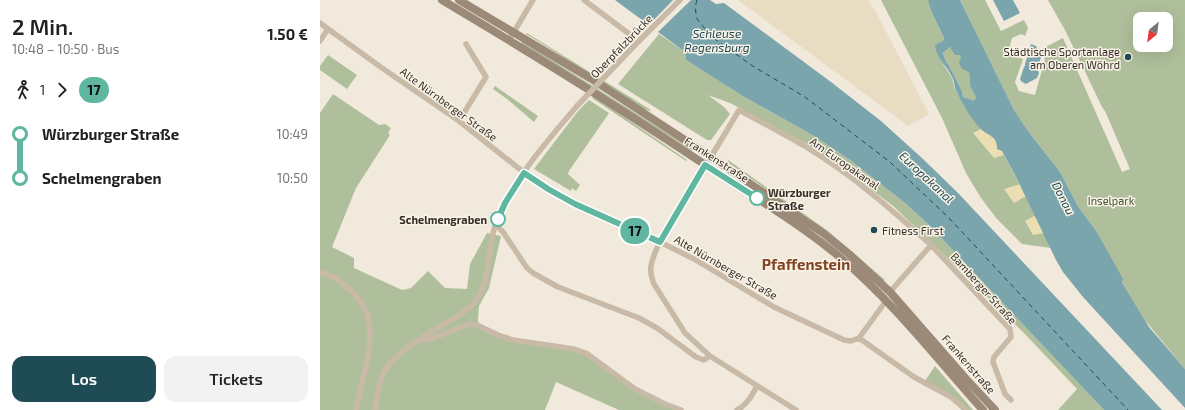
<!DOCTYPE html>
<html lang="de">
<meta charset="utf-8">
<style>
body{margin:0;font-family:"Exo 2",sans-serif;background:#f2f2f2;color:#222;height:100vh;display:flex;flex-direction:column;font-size:15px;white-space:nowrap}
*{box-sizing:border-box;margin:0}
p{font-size:13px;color:#767676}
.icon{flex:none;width:22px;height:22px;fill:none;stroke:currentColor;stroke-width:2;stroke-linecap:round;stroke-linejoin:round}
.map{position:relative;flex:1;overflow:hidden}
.drawer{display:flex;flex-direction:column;background:#fff;width:320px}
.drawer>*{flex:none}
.badge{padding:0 8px;border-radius:13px;font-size:14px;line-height:26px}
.needle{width:26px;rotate:209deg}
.controls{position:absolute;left:813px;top:12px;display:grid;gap:8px}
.controls a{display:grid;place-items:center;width:40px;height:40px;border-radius:8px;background:#fff;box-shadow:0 4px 16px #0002;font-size:20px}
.map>.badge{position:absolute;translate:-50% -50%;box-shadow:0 0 0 2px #fff}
.legs{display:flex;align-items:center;gap:6px;height:44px;padding:0 12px;font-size:13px}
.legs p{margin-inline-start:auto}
.headline{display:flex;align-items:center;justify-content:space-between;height:68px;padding:0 12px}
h1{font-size:22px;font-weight:600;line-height:30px}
.action{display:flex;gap:8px;margin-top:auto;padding:8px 12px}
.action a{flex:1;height:46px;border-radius:12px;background:#1f4b55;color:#fff;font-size:16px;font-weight:600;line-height:46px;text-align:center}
.action a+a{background:#f2f2f2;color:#222}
ul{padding:0 12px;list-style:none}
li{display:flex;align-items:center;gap:14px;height:44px;font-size:15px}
li i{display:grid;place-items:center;width:6px;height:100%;margin:0 5px;background:currentColor}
li i::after{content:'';width:10px;height:10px;margin:-5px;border:3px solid;border-radius:50%;background:#fff}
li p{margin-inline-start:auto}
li:first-child i{background:linear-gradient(#0000 50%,currentColor 0)}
li:last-child i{background:linear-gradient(currentColor 50%,#0000 0)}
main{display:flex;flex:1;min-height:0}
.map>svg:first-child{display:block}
.green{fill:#afbf9b;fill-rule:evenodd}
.sand{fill:#ebdeb2}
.plaza{fill:#e8dcc2}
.water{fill:#7ba5ad;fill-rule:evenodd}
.pier{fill:#f1e9db}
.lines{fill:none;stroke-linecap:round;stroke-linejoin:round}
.ferry{stroke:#1f4b55;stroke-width:1;stroke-dasharray:5 4;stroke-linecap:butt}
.street{stroke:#c8baa7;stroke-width:5.5}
.secondary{stroke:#9c8a79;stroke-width:8}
.street-bridge{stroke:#c8baa7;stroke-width:5.5}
.line-1-casing{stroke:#fff;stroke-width:9}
.line-1{stroke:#5fb7a1;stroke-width:6}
.poi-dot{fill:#1f4b55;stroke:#f9f3e7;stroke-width:1.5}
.stop-1-dot{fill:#fff;stroke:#5fb7a1;stroke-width:2}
.labels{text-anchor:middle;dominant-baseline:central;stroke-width:3;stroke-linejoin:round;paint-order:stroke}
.street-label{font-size:11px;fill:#352d27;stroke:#f9f3e7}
.poi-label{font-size:11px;fill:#352d27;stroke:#f9f3e7;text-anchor:end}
.stop-label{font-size:11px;font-weight:bold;fill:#352d27;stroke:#f9f3e7;text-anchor:start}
.park-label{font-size:11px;fill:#40522c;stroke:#f9f3e7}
.water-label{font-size:12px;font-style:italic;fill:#1f4b55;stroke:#f9f3e7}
.district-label{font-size:15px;font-weight:bold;fill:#814524;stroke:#f9f3e7}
</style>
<main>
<section class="drawer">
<div class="headline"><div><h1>2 Min.</h1><p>10:48 – 10:50 · Bus</p></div><b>1.50 €</b></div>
<div class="legs"><svg class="icon" aria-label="walk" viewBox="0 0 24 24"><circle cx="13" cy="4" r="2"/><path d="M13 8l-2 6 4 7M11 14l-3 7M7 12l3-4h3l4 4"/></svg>1<svg class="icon" aria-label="forward" viewBox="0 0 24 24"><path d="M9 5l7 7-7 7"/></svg><b class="badge" style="background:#5fb7a1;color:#111">17</b></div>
<ul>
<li><i style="color:#5fb7a1"></i><b>Würzburger Straße</b><p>10:49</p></li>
<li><i style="color:#5fb7a1"></i><b>Schelmengraben</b><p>10:50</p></li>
</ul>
<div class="action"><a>Los</a><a>Tickets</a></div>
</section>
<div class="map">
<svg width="865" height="410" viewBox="0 0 865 410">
<rect width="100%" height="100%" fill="#f1e9db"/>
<!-- green -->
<path class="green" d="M561 0H608L609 1 611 11 624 38 623 41 618 43 623 64 632 78 634 87 646 110 682 151 723 230 731 248 702 244 677 219 661 198 646 173 622 118Z
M640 0H665L681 31 704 20 708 28 705 36 701 34 692 38 689 49 692 55 703 59 695 82 699 91 715 95 725 59 720 50 743 38 802 172 810 169 785 111 782 107 745 30 728 0H865V369L824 319 806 289 775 229 759 208 740 172 708 131 694 110ZM820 19H846V45H820Z
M207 33 331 110 330 111 319 107C281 83 245 57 206 34Z
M339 34 365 52 366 60 421 95 494 136 530 160 585 203 611 227 784 410H738L757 389 704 333 612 243 572 205 513 161 485 143 410 103 388 95 404 107 410 114 391 140H387L298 84Z
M202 41 374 150 373 151 201 44Z
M630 47 640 55 649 72 650 86 656 97 654 102 643 97 642 91 628 64 626 62 623 53Z
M8 55 37 75 27 89 0 70V66Z
M175 86 218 116 214 122 187 99 173 89Z
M13 94 59 125 65 124 71 128 68 133 70 135 36 188 12 247 34 258V268L82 290 91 288 108 271 125 288 147 289 150 264 167 233 181 236 169 288 159 306 158 319 159 326 178 335 266 353 315 389 361 410H299L236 382 225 410H0V113Z
M274 97C305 117 336 139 367 160L366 161 272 98Z
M269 100 289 113 249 171 248 174 260 185 256 191 252 188 251 191 214 169 258 111Z
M408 160 508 231 565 280 563 282 439 184 407 162Z
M615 366 653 410H648L605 381Z"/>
<!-- sand -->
<path class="sand" d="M661 129 675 138 684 155 674 158 653 133Z
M700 184 706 196 694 203 684 189Z
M716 215 724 233 713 235 705 221Z"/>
<!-- plaza -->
<path class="plaza" d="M418 0H548L558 16 609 114 588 126Z"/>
<!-- water -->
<path class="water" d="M295 0H390L396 4 404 3 511 82 561 121 603 159 638 193 842 410H784L611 227 585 203 530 160 494 136 421 95 366 60 365 52Z
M608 0H640L694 110 708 131 740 172 759 208 775 229 803 279 802 282 806 289 829 327 865 369V408L763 297 743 272 736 260 697 179 682 151 677 149C678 136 668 136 661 129 650 118 641 102 635 88 634 85 634 81 633 79 628 67 617 59 615 46L618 43 623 41 624 38 611 11ZM630 47 635 55H640L641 58 639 63 642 69 649 72 650 86 656 97 654 101 643 97 642 91 628 64 626 62 623 53Z
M673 0H693L700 13 684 21Z
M711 44 716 46 719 53 718 56 721 57 718 67 717 68 719 73 717 78 706 84 702 82 700 79 704 67 705 66V64Z"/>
<!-- pier -->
<path class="pier" d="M353 0H371L336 34 327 27Z"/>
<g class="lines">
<!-- ferry -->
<path class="ferry" d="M377 0 375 7 377 19 392 37 431 65 485 97 570 162 629 218 808 410"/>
<!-- street -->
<path class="street" d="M264 0 312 36
M0 23 62 68 139 121 197 167 228 189 267 210 340 242 374 259 454 307 524 340 531 341 539 338 594 377 631 397 646 410
M189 40 213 0
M0 41 8 29
M139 121 166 77 146 44
M176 225 183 232 207 268 213 273 238 287 319 318 337 328 376 357 384 360 390 356
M0 272 16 278 23 284 26 288 31 290 43 305 48 316 50 331 49 351 36 410
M570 292 611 245 690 329 691 337 674 357 673 362 685 394 691 400
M539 338 566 301
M100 340H109L149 324 157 325 178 335 193 340 254 349 266 353 315 389 345 404 361 410
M55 410C57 397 58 383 64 372 76 351 106 335 126 323 136 317 148 311 155 302 173 277 166 245 178 217 196 176 228 140 257 106
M417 410C427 405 432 395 437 386
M476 410 390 356 365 333 334 284C332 279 330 272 331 266 334 249 346 232 355 217 376 181 398 146 419 110 441 122 464 134 486 147 531 174 571 209 611 245"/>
<!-- secondary -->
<path class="secondary" d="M122 0C211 53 300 108 387 166 432 196 481 224 522 259 575 304 617 359 663 410
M139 0 270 78 391 157 503 233 529 254 570 292 646 379 675 410"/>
<!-- street-bridge -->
<path class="street-bridge" d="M257 106 316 44 360 0"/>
</g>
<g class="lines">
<!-- line-1 casing -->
<g class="line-1-casing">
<path id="line-1" d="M178 219 185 203 204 173 228 189 255 204 340 242 385 165 437 198"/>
</g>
<!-- line-1 -->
<use href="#line-1" class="line-1"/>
</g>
<!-- markers -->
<g class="poi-dot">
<circle cx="808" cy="57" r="4"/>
<circle cx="554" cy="230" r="4"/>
</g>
<g class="stop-1-dot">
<circle cx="437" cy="198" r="7"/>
<circle cx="178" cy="219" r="7"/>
</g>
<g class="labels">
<!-- street labels -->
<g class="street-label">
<text transform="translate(301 46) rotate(-46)">Oberpfalzbrücke</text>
<text transform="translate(129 104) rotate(36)">Alte Nürnberger Straße</text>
<text transform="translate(397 159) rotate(33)">Frankenstraße</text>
<text transform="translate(525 163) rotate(35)">Am Europakanal</text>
<text transform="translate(406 267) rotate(30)">Alte Nürnberger Straße</text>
<text transform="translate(664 288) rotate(48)">Bamberger Straße</text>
<text transform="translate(649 364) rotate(49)">Frankenstraße</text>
</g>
<!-- poi labels -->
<g class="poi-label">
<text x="800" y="51">Städtische Sportanlage<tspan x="800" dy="13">am Oberen Wöhrd</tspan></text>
<text x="562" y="230" text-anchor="start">Fitness First</text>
</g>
<!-- stop labels -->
<g class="stop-label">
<text x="448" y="192">Würzburger<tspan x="448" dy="13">Straße</tspan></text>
<text x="167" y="219" text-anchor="end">Schelmengraben</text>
</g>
<!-- park labels -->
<g class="park-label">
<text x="791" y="200">Inselpark</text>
</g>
<!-- water labels -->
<g class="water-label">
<text x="397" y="33">Schleuse<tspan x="397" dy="14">Regensburg</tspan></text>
<text transform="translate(607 177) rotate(43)">Europakanal</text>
<text transform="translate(744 198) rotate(63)">Donau</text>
</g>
<!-- district labels -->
<g class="district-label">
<text x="486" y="264">Pfaffenstein</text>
</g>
</g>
</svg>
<div class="controls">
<a><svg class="needle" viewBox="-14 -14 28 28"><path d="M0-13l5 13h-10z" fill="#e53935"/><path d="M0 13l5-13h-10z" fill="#767676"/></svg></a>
</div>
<b class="badge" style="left:315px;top:231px;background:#5fb7a1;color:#111">17</b>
</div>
</main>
